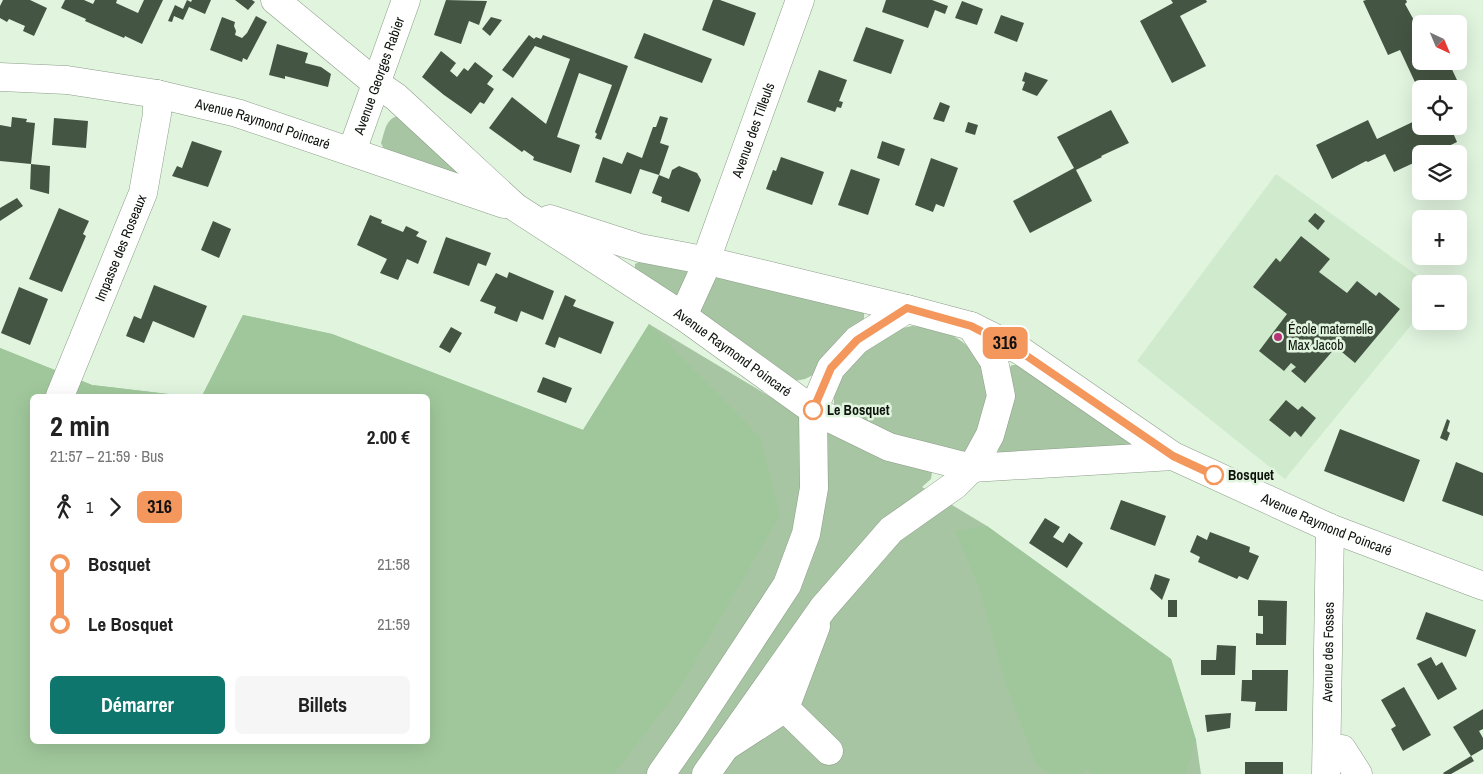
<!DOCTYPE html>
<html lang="fr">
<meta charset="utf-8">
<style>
body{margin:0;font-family:"Archivo Narrow",sans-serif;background:#f6f6f6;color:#222;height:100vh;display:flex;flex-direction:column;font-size:19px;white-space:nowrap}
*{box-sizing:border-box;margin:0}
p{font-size:16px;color:#767676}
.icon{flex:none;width:28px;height:28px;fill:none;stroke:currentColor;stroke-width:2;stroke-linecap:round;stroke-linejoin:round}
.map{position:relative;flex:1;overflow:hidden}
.details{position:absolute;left:30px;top:394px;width:400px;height:350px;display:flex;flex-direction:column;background:#fff;border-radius:8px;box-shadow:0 5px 20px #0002}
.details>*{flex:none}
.badge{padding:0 10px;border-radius:8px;font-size:18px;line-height:32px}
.needle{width:32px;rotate:136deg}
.controls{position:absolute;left:1412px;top:15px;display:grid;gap:10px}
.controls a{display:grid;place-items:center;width:55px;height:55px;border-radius:8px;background:#fff;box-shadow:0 5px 20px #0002;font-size:25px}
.map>.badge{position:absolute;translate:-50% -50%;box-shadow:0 0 0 2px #fff}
.legs{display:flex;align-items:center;gap:8px;height:55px;padding:0 20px;font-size:16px}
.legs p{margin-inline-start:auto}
.head{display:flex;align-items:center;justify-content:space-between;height:85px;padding:0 20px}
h1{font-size:28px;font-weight:700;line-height:38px}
.action{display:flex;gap:10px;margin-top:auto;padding:10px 20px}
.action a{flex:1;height:58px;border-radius:8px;background:#0f766e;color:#fff;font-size:20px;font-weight:700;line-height:58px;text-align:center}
.action a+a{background:#f6f6f6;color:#222}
ul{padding:0 20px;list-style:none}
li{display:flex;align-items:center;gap:18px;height:60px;font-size:19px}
li i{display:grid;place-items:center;width:8px;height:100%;margin:0 6px;background:currentColor}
li i::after{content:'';width:12px;height:12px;margin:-6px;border:4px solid;border-radius:50%;background:#fff}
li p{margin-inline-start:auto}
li:first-child i{background:linear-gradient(#0000 50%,currentColor 0)}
li:last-child i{background:linear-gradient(currentColor 50%,#0000 0)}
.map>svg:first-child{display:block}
.built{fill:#d0eacd}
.green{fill:#a7c5a3}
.forest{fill:#a0c79b}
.building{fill:#455543}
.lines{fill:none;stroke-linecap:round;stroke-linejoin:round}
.minor-casing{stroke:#8c9e89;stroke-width:29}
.major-casing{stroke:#8c9e89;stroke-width:29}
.minor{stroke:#fff;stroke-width:28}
.major{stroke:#fff;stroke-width:28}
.line-1-casing{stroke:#fff;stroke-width:11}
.line-1{stroke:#f3975d;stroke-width:8}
.poi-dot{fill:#b73379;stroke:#e0f4de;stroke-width:2}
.stop-1-dot{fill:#fff;stroke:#f3975d;stroke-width:2.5}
.labels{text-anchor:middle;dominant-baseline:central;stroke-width:5;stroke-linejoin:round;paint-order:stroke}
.street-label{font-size:14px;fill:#0e140d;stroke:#e0f4de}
.poi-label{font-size:14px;fill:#0e140d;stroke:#e0f4de;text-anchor:start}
.stop-label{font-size:14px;font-weight:bold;fill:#0e140d;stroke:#e0f4de;text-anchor:start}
</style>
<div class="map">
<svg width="1483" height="774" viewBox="0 0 1483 774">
<rect width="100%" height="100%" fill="#e0f4de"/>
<!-- built -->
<path class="built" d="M1276 174 1429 284H1421V313L1285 479 1137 361Z"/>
<!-- green -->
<path class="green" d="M398 116 460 171 458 174 384 149 381 143C385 132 385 119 398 116Z
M639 262 685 270 689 272 677 298 635 269V264Z
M711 277H717L864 311V320L815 374 805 379 795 381 698 312Z
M243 315 332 334 583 430 649 324 834 435 928 469 932 472 931 479 922 487 987 526 1171 659 1196 740 1201 774H0V348L92 385 185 396H32V741H428V396H202Z
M912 326C947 328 976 341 985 378 988 392 988 406 983 420 980 431 972 441 966 451 944 456 887 436 866 425 855 418 844 411 834 404V394L841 377 866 350 898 329Z
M1012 365H1017L1139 445 999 453 997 448 1008 369Z"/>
<!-- forest -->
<path class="forest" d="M243 315 332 334 583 430 649 324 760 437 780 515 679 689 614 774H0V348L92 385 185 396H32V741H428V396H202Z
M987 526 1171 659 1196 740 1185 774H1091L1089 768 1081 774H1050L1036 764 1006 685 979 587 955 531Z"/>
<!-- building -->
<path class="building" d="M3 0H30L47 8 34 36 23 31 25 26 9 19 7 22 0 18V6Z
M65 0H84L93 4 95 0H117L116 3 138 13 144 0H163L142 44 125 36 124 38 85 21 86 19 61 8Z
M187 0 191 2 192 0H211L205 14 189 7 183 20 174 16 172 22 168 21 175 5 183 9Z
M235 0H252L255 2 248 10Z
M446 0 487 1 479 25 469 21 461 44 434 35Z
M713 0H720L756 13 744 46 702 30Z
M886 0H932L948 6 945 14 935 10 928 28 882 12Z
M1171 0H1206L1207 2 1180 16 1206 66 1172 83 1140 21 1173 3Z
M1366 0H1406L1407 2 1405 4 1421 33V61H1448L1465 97 1459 99V89H1421V95L1400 50 1388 55 1363 1Z
M962 1 983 9 977 25 955 18Z
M1001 15 1024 23 1017 42 994 33Z
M256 16 267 22 247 60 243 58 242 62 210 50 222 17 235 22 234 26 236 31 235 35 242 38 247 33Z
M491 17 502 20 490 36 482 29Z
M866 27 904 40 891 74 853 61Z
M644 33 712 59 702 83 634 58Z
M529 35 534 39 536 37 541 39 543 35 628 66 601 140 595 138 597 134 595 132 612 85 579 73 557 137 580 145 571 173 533 160 534 157 524 150 522 152 489 128 512 97 546 124 570 59 535 46 513 78 502 70Z
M277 44 308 53 305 63 321 67 331 74 328 87 285 76V79L269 75Z
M441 51 456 63 450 71 457 77 464 68 468 71 475 62 493 76 487 84 494 89 484 104 480 102 471 114 444 95 422 77Z
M819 70 847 80 839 101 843 102 841 108 837 107 835 112 807 102Z
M1025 72 1048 80 1037 96 1022 90 1025 82 1022 81Z
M940 102 950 106 944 122 933 119Z
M1111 110 1129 143 1101 156 1102 157 1076 170 1092 201 1030 233 1013 201 1074 168 1057 137Z
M660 116 668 118 660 143 669 146 659 175 640 169 631 194 595 182 603 157 622 164 627 152 642 158 653 127H656Z
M12 117 27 119 26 122 35 123 31 164 0 161V125L11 127Z
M54 118 88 121 86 148 52 145Z
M1421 118V126H1450L1457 142 1432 154H1421L1420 160 1394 172 1385 154 1368 162 1366 161 1332 179 1316 145 1368 120 1377 139Z
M968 122 978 125 975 135 965 132Z
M192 141 222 151 208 187 172 176 177 166 182 168Z
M882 141 905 149 899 166 877 158Z
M781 157 824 172 812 205 766 189 773 170 776 171Z
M931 158 958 168 944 207 936 204 933 212 915 205Z
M31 164 50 166 49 194 30 189Z
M679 166 697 173 701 180 689 212 661 202 662 197 652 193 659 175 669 179 672 170Z
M851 169 880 179 868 215 838 205Z
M17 198 23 206 0 221V208Z
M59 208 89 221 83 234 86 236 62 292 29 279Z
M1315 213 1325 221 1318 230 1308 221Z
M370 215 382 220 381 223 403 232 406 226 419 232 416 236 427 241 418 264 407 259 398 280 380 273 387 259 357 245Z
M213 221 231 229 219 258 201 250Z
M1301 236 1330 259 1319 272 1347 293 1357 281 1376 296 1379 292 1400 309 1355 363 1336 347 1305 383 1291 371 1296 367 1291 363 1284 371 1259 351 1287 314 1253 287 1276 258 1280 262Z
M446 237 491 253 486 266 478 263 469 286 433 273Z
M509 272 554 291 543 320 521 311 517 322 494 313 496 307 480 301 496 273 507 278Z
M154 285 207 306 194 338 153 321 144 343 126 336 134 316 141 319Z
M19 287 48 299 30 345 1 333Z
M565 295 576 300 573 306 614 322 601 354 559 337 555 348 545 344Z
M451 327 462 333 450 353 439 347Z
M543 377 572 388 566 403 537 392Z
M1286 400 1298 410 1302 406 1316 418 1301 437 1295 431 1290 437 1269 420Z
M1447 419 1450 421 1447 431 1450 433 1447 441 1440 438Z
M1340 429 1420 460 1404 502 1324 471Z
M1456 462 1483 473V516L1442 501Z
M1121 500 1166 516 1155 546 1110 529Z
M1045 518 1060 527 1053 537 1063 543 1069 533 1083 543 1067 568 1029 543Z
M1210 532 1250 547 1249 552 1259 556 1248 580 1239 576 1237 579 1198 562 1200 557 1190 552 1197 535 1207 540Z
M1155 574 1170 579 1162 600 1150 589Z
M1168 600H1177V617H1168Z
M1258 600 1287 601 1286 645H1256V633L1263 634V616H1258Z
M1426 612 1476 630 1466 657 1416 639Z
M1217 645 1236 646 1235 675H1201V660H1216Z
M1431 657 1436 666 1442 662 1457 689 1438 700 1417 664Z
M1252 670H1288L1287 711H1255L1256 702 1241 701 1242 680H1252Z
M1404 687 1431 735 1403 751 1391 729 1396 726 1381 700Z
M1483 709V729L1479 731 1483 738V749L1471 756 1453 727Z
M1231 713 1230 728 1207 732 1205 715Z
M1471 756 1474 761 1451 774H1444L1443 773Z
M1245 762H1283V774H1245Z"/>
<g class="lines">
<!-- minor casing -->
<g class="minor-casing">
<g id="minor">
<path id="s1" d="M275 0 377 84 396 97 515 207 683 316 813 410 889 447 972 468 1173 456"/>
<path id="s2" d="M0 77 67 80 157 94 237 113 504 204"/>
<path id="s3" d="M352 151 406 0"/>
<path d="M550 219 640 248 708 261 907 309"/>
<path id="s4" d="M683 316 708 261 711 246 800 0"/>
<path id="s5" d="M971 326 1021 351 1173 456 1330 528 1483 586"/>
<path id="s6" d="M60 396 143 193 157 114V94"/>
<path d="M785 708 829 751"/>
<path d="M725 747 785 708 816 626"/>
<path d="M1327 749H1342L1358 774"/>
<path id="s7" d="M1326 774 1330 528"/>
</g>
</g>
<!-- major casing -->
<g class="major-casing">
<path id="major" d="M661 774 691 731 787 585 806 534 814 488 813 410 831 368 857 340 907 309 971 326 994 361 1001 396 990 435 972 468 955 485 891 530 823 608 706 774"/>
</g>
<!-- minor -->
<use href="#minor" class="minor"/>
<!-- major -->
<use href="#major" class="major"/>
</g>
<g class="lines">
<!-- line-1 casing -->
<g class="line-1-casing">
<path id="line-1" d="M813 410 831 368 857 340 907 308 971 326 1021 352 1173 456 1214 475"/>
</g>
<!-- line-1 -->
<use href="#line-1" class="line-1"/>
</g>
<!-- markers -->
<circle class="poi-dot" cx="1278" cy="337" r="5"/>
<g class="stop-1-dot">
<circle cx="813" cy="410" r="9"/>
<circle cx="1214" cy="475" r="9"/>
</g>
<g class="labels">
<!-- street labels -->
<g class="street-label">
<text stroke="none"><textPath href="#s3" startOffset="80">Avenue Georges Rabier</textPath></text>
<text stroke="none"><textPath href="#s2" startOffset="268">Avenue Raymond Poincaré</textPath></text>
<text stroke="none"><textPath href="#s4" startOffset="199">Avenue des Tilleuls</textPath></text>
<text stroke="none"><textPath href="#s6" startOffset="160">Impasse des Roseaux</textPath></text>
<text stroke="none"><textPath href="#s1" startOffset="579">Avenue Raymond Poincaré</textPath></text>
<text stroke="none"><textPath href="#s5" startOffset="409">Avenue Raymond Poincaré</textPath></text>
<text stroke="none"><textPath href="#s7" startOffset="122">Avenue des Fosses</textPath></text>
</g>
<!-- poi labels -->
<g class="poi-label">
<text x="1288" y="329">École maternelle<tspan x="1288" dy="16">Max Jacob</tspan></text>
</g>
<!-- stop labels -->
<g class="stop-label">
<text x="827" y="410">Le Bosquet</text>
<text x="1228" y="475">Bosquet</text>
</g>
</g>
</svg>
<div class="controls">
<a><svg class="needle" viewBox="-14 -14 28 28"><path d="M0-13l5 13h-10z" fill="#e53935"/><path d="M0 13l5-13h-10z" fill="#767676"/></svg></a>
<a><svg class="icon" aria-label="locate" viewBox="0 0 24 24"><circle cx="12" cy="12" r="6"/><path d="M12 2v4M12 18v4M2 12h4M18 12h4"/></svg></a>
<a><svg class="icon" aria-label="layers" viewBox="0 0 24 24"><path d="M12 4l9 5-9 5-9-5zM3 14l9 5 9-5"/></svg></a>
<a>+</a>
<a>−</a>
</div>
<b class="badge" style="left:1005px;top:343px;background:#f3975d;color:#111">316</b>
<section class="details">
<div class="head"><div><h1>2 min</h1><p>21:57 – 21:59 · Bus</p></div><b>2.00 €</b></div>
<div class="legs"><svg class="icon" aria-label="walk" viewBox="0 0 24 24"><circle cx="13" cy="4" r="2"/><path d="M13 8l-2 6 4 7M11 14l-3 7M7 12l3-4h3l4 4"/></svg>1<svg class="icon" aria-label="forward" viewBox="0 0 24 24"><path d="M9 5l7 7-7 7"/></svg><b class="badge" style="background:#f3975d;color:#111">316</b></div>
<ul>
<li><i style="color:#f3975d"></i><b>Bosquet</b><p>21:58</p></li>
<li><i style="color:#f3975d"></i><b>Le Bosquet</b><p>21:59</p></li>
</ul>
<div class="action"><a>Démarrer</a><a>Billets</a></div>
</section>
</div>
